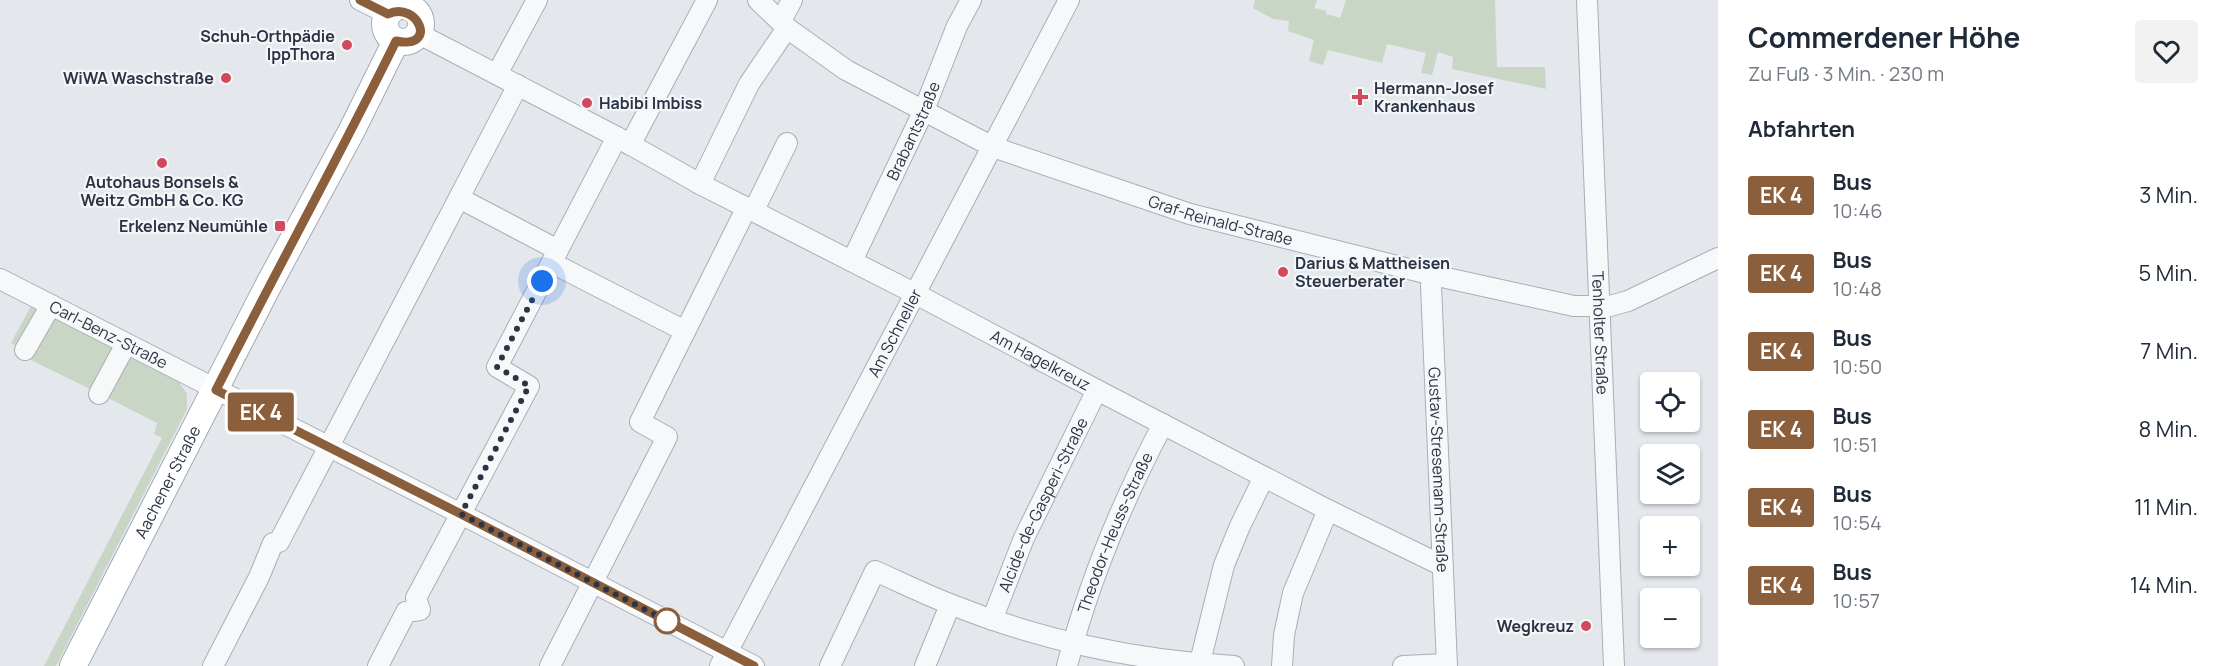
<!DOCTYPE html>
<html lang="de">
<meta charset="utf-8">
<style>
body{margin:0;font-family:Manrope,sans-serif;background:#f2f2f3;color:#1f2937;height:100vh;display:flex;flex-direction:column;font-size:22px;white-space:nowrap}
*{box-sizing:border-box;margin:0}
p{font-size:20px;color:#747a83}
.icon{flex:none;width:33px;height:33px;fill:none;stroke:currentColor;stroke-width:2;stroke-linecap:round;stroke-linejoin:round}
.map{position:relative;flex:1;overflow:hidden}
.sheet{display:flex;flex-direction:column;background:#fff;width:510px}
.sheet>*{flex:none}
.badge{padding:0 12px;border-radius:4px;font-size:21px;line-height:39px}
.fabs{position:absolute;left:1640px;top:372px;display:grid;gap:12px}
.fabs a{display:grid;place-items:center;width:60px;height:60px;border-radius:6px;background:#fff;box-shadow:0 2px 4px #0004;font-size:30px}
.you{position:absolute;width:30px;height:30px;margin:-15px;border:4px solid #fff;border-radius:50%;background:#1a73e8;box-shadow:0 0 0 9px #1a73e833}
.map>.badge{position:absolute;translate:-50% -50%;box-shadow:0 0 0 3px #fff}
h2{padding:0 30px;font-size:22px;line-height:54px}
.round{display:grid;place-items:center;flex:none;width:63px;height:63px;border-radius:6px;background:#f2f2f3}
.overview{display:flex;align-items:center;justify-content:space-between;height:102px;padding:0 30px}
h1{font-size:28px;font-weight:700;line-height:45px}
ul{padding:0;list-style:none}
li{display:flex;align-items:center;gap:18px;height:78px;padding:0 30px}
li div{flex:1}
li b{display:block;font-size:22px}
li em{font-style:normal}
li .badge{min-width:66px;font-weight:700;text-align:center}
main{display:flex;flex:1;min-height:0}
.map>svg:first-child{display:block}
.green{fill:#c9d6c5}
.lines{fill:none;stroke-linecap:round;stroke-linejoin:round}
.minor-casing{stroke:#a9aeb7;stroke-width:22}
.major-casing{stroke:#a3abb8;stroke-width:28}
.minor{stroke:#f7f8fa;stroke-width:20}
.major{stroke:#fff;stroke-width:26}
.line-casing{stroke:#fff;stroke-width:14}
.line{stroke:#8b5e3c;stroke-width:9}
.walk{stroke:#2b3445;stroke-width:6;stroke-dasharray:0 10.8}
.poi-dot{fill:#d1495b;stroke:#f4f6f9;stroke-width:2}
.stop-dot{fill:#fff;stroke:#8b5e3c;stroke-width:3}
.labels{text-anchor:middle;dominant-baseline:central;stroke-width:4.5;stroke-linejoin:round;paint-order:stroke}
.poi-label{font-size:16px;font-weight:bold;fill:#2b3445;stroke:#f4f6f9;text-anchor:end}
.street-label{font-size:16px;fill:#2b3445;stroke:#f4f6f9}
</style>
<main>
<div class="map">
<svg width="1718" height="666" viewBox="0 0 1718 666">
<rect width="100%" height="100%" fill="#e4e7ec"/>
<!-- green -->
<path class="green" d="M1255 0H1317L1314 10 1316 8 1326 11V16L1327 14 1340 18 1346 0H1495L1497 67H1545L1546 89 1452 69 1453 57 1438 52 1432 75 1421 73 1426 53 1387 44 1382 63 1328 50 1323 65 1309 61 1314 40 1288 31 1289 21 1273 19 1253 8Z
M31 306 38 309 18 347 11 343Z
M52 317 115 348 94 391 31 360Z
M129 357 179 382 187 394V409L56 666H44L162 438 154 434 157 423 108 398Z"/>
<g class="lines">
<!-- minor casing -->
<g class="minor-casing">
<g id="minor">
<path d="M360 0 388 14"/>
<path id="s1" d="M758 0 787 28 846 70 993 147 1190 214 1433 275 1574 306H1610L1628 301 1718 258"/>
<path id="s2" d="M1587 0 1614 666"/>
<path d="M781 21 792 0"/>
<path id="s3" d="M419 34 617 137 700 184 914 293 1097 390 1328 510 1441 565"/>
<path d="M497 74 537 0"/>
<path d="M630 145 707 0"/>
<path d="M700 184 749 84 787 28"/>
<path d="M459 198 558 250"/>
<path d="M754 210 787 143"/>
<path id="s4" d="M852 261 924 110 957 26 971 0"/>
<path d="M552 263 685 331"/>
<path id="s5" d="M1433 275 1431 285 1447 666"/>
<path id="s6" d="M0 279 461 514 754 666"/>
<path d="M25 350 51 305"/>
<path d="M99 394 126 344"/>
<path id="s7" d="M992 620 1024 538 1097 390"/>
<path d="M213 666 259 577 273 543 279 542 518 85"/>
<path d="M378 666 406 612 420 610 416 598 529 386 497 367 617 137"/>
<path d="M550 666 667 437 640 422 747 207"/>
<path id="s8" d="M720 666 1069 0"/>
<path d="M830 666 875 571C900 582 924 594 950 604 1039 640 1138 661 1234 666"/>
<path d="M925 666 950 605"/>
<path id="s9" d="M1067 666C1089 580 1122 502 1163 424"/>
<path d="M1199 666 1224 565 1240 526 1264 477"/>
<path d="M1282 666 1284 635 1293 593 1328 510"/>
<path d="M1403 666 1446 664"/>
</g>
</g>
<!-- major casing -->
<g class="major-casing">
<g id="major">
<circle cx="403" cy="24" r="18"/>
<path id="s10" d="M73 666 269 284 352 130 396 41"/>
</g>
</g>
<!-- minor -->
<use href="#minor" class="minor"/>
<!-- major -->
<use href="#major" class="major"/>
</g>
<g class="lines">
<!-- line casing -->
<g class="line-casing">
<path id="line" d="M360 0 388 14C418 0 439 50 396 41 338 159 275 273 216 390L461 514 754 666"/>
</g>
<!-- line -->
<use href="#line" class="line"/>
<!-- walk -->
<path class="walk" d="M542 281 497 367 529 386 461 514 667 621"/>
</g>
<!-- markers -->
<g class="poi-dot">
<circle cx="347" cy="45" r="6"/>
<circle cx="226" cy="78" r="6"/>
<path d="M1357 88h6v6h6v6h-6v6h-6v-6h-6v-6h6z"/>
<circle cx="587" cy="103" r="6"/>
<circle cx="162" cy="163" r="6"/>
<rect x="274" y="220" width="12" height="12" rx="3"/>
<circle cx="1283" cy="272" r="6"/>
<circle cx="1586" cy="626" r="6"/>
</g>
<circle class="stop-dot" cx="667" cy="621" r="12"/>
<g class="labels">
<!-- poi labels -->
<g class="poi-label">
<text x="335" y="36">Schuh-Orthpädie<tspan x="335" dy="18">IppThora</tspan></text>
<text x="214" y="78">WiWA Waschstraße</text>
<text x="1374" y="88" text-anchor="start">Hermann-Josef<tspan x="1374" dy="18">Krankenhaus</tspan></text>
<text x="599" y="103" text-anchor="start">Habibi Imbiss</text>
<text x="162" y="182" text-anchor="middle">Autohaus Bonsels &amp;<tspan x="162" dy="18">Weitz GmbH &amp; Co. KG</tspan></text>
<text x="268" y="226">Erkelenz Neumühle</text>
<text x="1295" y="263" text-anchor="start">Darius &amp; Mattheisen<tspan x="1295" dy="18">Steuerberater</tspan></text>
<text x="1574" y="626">Wegkreuz</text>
</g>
<!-- street labels -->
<g class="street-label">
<text stroke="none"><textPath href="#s4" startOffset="144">Brabantstraße</textPath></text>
<text stroke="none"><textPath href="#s1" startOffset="518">Graf-Reinald-Straße</textPath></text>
<text stroke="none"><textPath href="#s8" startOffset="376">Am Schneller</textPath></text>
<text stroke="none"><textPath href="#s2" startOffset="333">Tenholter Straße</textPath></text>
<text stroke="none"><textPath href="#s6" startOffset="122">Carl-Benz-Straße</textPath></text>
<text stroke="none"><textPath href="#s3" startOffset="702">Am Hagelkreuz</textPath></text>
<text stroke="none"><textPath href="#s5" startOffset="195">Gustav-Stresemann-Straße</textPath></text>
<text stroke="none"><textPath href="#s10" startOffset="207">Aachener Straße</textPath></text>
<text stroke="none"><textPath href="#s7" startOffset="126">Alcide-de-Gasperi-Straße</textPath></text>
<text stroke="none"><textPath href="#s9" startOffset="142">Theodor-Heuss-Straße</textPath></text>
</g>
</g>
</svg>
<div class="fabs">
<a><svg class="icon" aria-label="locate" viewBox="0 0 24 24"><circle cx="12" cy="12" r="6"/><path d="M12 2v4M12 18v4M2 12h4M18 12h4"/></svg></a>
<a><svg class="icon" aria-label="layers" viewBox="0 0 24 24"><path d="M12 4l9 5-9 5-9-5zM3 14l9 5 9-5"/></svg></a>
<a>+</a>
<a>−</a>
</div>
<div class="you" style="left:542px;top:281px"></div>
<b class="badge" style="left:261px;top:412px;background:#8b5e3c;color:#fff">EK 4</b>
</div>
<section class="sheet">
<div class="overview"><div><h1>Commerdener Höhe</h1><p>Zu Fuß · 3 Min. · 230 m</p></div><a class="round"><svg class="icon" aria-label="heart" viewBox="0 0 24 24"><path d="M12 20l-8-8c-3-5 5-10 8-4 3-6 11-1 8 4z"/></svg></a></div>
<h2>Abfahrten</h2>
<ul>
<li><span class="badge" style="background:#8b5e3c;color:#fff">EK 4</span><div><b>Bus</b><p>10:46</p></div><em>3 Min.</em></li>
<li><span class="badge" style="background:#8b5e3c;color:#fff">EK 4</span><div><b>Bus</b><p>10:48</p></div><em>5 Min.</em></li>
<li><span class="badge" style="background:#8b5e3c;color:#fff">EK 4</span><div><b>Bus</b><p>10:50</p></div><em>7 Min.</em></li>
<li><span class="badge" style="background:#8b5e3c;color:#fff">EK 4</span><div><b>Bus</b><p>10:51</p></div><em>8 Min.</em></li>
<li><span class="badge" style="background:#8b5e3c;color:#fff">EK 4</span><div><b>Bus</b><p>10:54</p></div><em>11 Min.</em></li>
<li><span class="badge" style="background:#8b5e3c;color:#fff">EK 4</span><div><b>Bus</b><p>10:57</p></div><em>14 Min.</em></li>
</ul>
</section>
</main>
